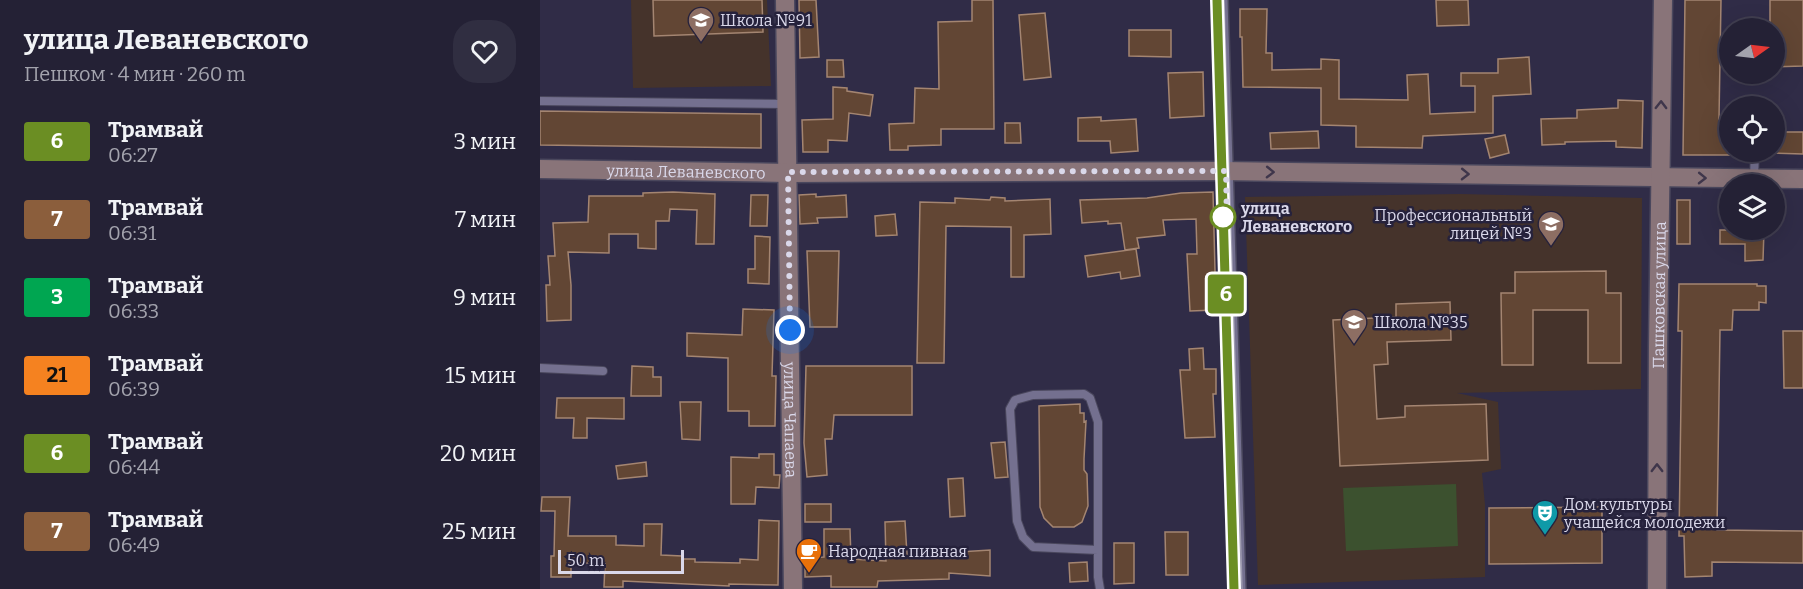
<!DOCTYPE html>
<html lang="ru">
<meta charset="utf-8">
<style>
body{margin:0;font-family:Bitter,serif;background:#302e41;color:#f1f3f6;height:100vh;display:flex;flex-direction:column;font-size:22px;white-space:nowrap}
*{box-sizing:border-box;margin:0}
p{font-size:20px;color:#a3a3ad}
.icon{flex:none;width:33px;height:33px;fill:none;stroke:currentColor;stroke-width:2;stroke-linecap:round;stroke-linejoin:round}
.map{position:relative;flex:1;overflow:hidden}
.sheet{display:flex;flex-direction:column;background:#242135;width:540px}
.sheet>*{flex:none}
.badge{padding:0 12px;border-radius:4px;font-size:21px;line-height:39px}
.needle{width:39px;rotate:76deg}
.buttons{position:absolute;left:1179px;top:18px;display:grid;gap:12px}
.buttons a{display:grid;place-items:center;width:66px;height:66px;border-radius:50%;background:#242135;box-shadow:0 6px 24px #0002,0 0 0 2px #413e50;font-size:30px}
.scale{position:absolute;left:18px;bottom:15px;width:126px;box-sizing:border-box;padding-left:6px;border:3px solid #dad8ea;border-top:0;font-size:16px;line-height:21px;white-space:nowrap;color:#dad8ea;-webkit-text-stroke:4px #26223c;paint-order:stroke}
.you{position:absolute;width:30px;height:30px;margin:-15px;border:4px solid #fff;border-radius:50%;background:#1a73e8;box-shadow:0 0 0 9px #1a73e833}
.map>.badge{position:absolute;translate:-50% -50%;box-shadow:0 0 0 3px #fff}
.round{display:grid;place-items:center;flex:none;width:63px;height:63px;border-radius:24px;background:#302e41}
.overview{display:flex;align-items:center;justify-content:space-between;height:102px;padding:0 24px}
h1{font-size:28px;font-weight:700;line-height:45px}
ul{padding:0;list-style:none}
li{display:flex;align-items:center;gap:18px;height:78px;padding:0 24px}
li div{flex:1}
li b{display:block;font-size:22px}
li em{font-style:normal}
li .badge{min-width:66px;font-weight:700;text-align:center}
main{display:flex;flex:1;min-height:0}
.map>svg:first-child{display:block}
.education{fill:#45332b}
.green{fill:#3c512f}
.building{fill:#624634;stroke:#a48571;stroke-width:1.5}
.lines{fill:none;stroke-linecap:round;stroke-linejoin:round}
.lane-casing{stroke:#4a475d;stroke-width:10}
.street-casing{stroke:#4a475d;stroke-width:18}
.secondary-casing{stroke:#4a475d;stroke-width:21}
.lane{stroke:#74708f;stroke-width:8}
.street{stroke:#74708f;stroke-width:15}
.secondary{stroke:#897479;stroke-width:18}
.tram{stroke:#9e9bb0;stroke-width:1.5}
.oneway{stroke:#3f364b}
.line-casing{stroke:#fff;stroke-width:14}
.line{stroke:#6b8e23;stroke-width:9}
.walk{stroke:#dad8ea;stroke-width:6;stroke-dasharray:0 10.8}
.stop-dot{fill:#fff;stroke:#6b8e23;stroke-width:3}
.labels{text-anchor:middle;dominant-baseline:central;stroke-width:5;stroke-linejoin:round;paint-order:stroke}
.poi-label{font-size:16px;fill:#dad8ea;stroke:#26223c;text-anchor:start}
.street-label{font-size:16px;fill:#dad8ea;stroke:#26223c}
.stop-label{font-size:16px;font-weight:bold;fill:#dad8ea;stroke:#26223c;text-anchor:start}
</style>
<main>
<section class="sheet">
<div class="overview"><div><h1>улица Леваневского</h1><p>Пешком · 4 мин · 260 m</p></div><a class="round"><svg class="icon" aria-label="heart" viewBox="0 0 24 24"><path d="M12 20l-8-8c-3-5 5-10 8-4 3-6 11-1 8 4z"/></svg></a></div>
<ul>
<li><span class="badge" style="background:#6b8e23;color:#fff">6</span><div><b>Трамвай</b><p>06:27</p></div><em>3 мин</em></li>
<li><span class="badge" style="background:#8b5e3c;color:#fff">7</span><div><b>Трамвай</b><p>06:31</p></div><em>7 мин</em></li>
<li><span class="badge" style="background:#00a651;color:#fff">3</span><div><b>Трамвай</b><p>06:33</p></div><em>9 мин</em></li>
<li><span class="badge" style="background:#f58220;color:#111">21</span><div><b>Трамвай</b><p>06:39</p></div><em>15 мин</em></li>
<li><span class="badge" style="background:#6b8e23;color:#fff">6</span><div><b>Трамвай</b><p>06:44</p></div><em>20 мин</em></li>
<li><span class="badge" style="background:#8b5e3c;color:#fff">7</span><div><b>Трамвай</b><p>06:49</p></div><em>25 мин</em></li>
</ul>
</section>
<div class="map">
<svg width="1263" height="589" viewBox="0 0 1263 589">
<rect width="100%" height="100%" fill="#302c47"/>
<!-- education -->
<path class="education" d="M91 0H227L231 86 93 88Z
M920 194 1102 198 1101 389 917 393 958 402 961 469 942 473 945 505V577L718 585 705 197Z"/>
<!-- green -->
<path class="green" d="M916 484 918 546 806 551 803 488Z"/>
<!-- building -->
<path class="building" d="M113 0H222L223 32 114 36Z
M259 0H276L279 57 260 58Z
M432 0H453L454 129H401V145L368 146V150H350L349 124 374 123 375 88 399 89 398 22 432 21Z
M896 0H928L929 25 897 26Z
M1145 0H1181L1179 119H1190V155H1143Z
M1230 0H1263V66L1234 67V28H1230Z
M700 9H727L726 53H732V70L781 69V59L799 60V99L868 100 867 75 888 74 890 114 935 112V86H921V73H958V59L989 57 991 94 953 96V133L883 136 882 148 816 147V126L781 125V88L703 87 702 37H700Z
M505 13 511 77 484 80 479 15Z
M589 30H631V57L589 56Z
M287 60H303L304 77H287Z
M663 72 664 116 630 118 628 73Z
M293 87 307 88V91L333 95 330 116 309 113 307 141 288 140V152H263L262 120 293 119Z
M1078 100 1103 101 1102 148 1076 147V141L1025 142V144L1002 145 1001 119 1037 118V110L1078 108Z
M0 111 221 114V148L0 145Z
M561 117V121L596 119 598 151 571 153 570 141H538V118Z
M465 123H480L481 143H465Z
M778 131 779 148 731 149 730 133Z
M1234 132H1263V154L1234 153Z
M965 135 969 153 950 158 945 139Z
M133 192 175 194 174 244H156L157 210 130 209 129 221H116V249L98 248V234H69V253L28 252 31 285V320L7 321 6 285H10L8 256H15L13 223 48 222 49 196H103V193Z
M673 192 676 310 650 311 647 254H657L656 219 623 220 625 235 597 238 599 248 585 250 581 223 568 224V221L542 223 540 200 607 198 641 193Z
M276 194V197L306 195 307 217 277 218 278 223 260 224 259 195Z
M211 195H228L227 226H210Z
M451 197 465 198V201L510 199 511 234 484 235V277H471V227L406 226 404 363H377L380 202 415 203V198L450 200Z
M1137 200H1150V244H1137Z
M355 214 357 235 336 236 335 216Z
M1180 230H1224L1223 260 1205 261V244H1180Z
M215 236 230 237 229 284 208 283V269H215Z
M596 249 600 276 581 279 580 272 548 277 545 256Z
M267 251H299L297 327H270Z
M1066 271V293H1081V363H1048V310H993V365H962L961 293H975V272Z
M1139 284H1217V286H1226V303L1219 302V310H1193L1192 330H1180L1177 530 1263 531V563L1172 562V576L1145 577 1144 536H1139L1142 331H1138Z
M910 302 911 340 847 342 848 364 834 365 837 419 865 417V406L946 404 948 460 800 466 793 320 856 317V304Z
M203 309 234 310 232 376H236L235 426H209V411H188V358L147 356V333L202 335Z
M1243 331H1263V388H1244Z
M663 348 664 369H676V394H673L675 437 645 438 640 370H650L649 349Z
M92 366 113 367V377H121V396H91Z
M266 366H372V415H294L292 439H285L287 475 267 477 264 443Z
M17 398H84V419L47 418V438H33L34 418H16Z
M140 402H161L160 440 142 439Z
M540 404V413H544V422L546 421 544 459V470L547 474 548 506 542 522 534 527H513L504 518 500 507 499 406Z
M465 442 468 477 455 478 451 443Z
M219 454H234V475H240L239 488 216 487 215 504H191V457L219 458Z
M106 462 107 476 78 479 76 466Z
M423 478 425 516 410 517 408 479Z
M2 497H30L28 536H76V545L104 546V524H122L121 555 142 556V559H155V562L200 563V559L218 560 219 520 239 521 238 585 189 584V586L83 581V587H64L65 563H31V577H11V556H14L15 511H1Z
M265 504H291V522H265Z
M1062 507V563L949 564V508Z
M365 521 367 555H419V552L450 550V576L409 573V579L338 581 337 587H291V576L265 577V558L284 557V529H310L311 559 346 561 345 522Z
M625 532H648V575H626Z
M574 543H594V583L574 584Z
M547 562 548 581 530 582 529 563Z"/>
<g class="lines">
<!-- lane casing -->
<g class="lane-casing">
<path id="lane" d="M0 101 247 104
M1214 177 1215 152
M0 368 63 371
M558 550 493 547 483 537 477 521 470 409 475 400 493 395 544 394 550 398 558 422V577L560 589"/>
</g>
<!-- street casing -->
<g class="street-casing">
<path id="street" d="M680 0 698 589"/>
</g>
<!-- secondary casing -->
<g class="secondary-casing">
<g id="secondary">
<path id="s1" d="M245 0 253 589"/>
<path id="s2" d="M0 169 248 173 682 171 1263 179"/>
<path id="s3" d="M1117 589 1118 346 1123 0"/>
</g>
</g>
<!-- lane -->
<use href="#lane" class="lane"/>
<!-- street -->
<use href="#street" class="street"/>
<!-- secondary -->
<use href="#secondary" class="secondary"/>
<!-- tram -->
<path class="tram" d="M684 0 702 589"/>
</g>
<!-- one-way arrows -->
<defs><path id="oneway-chevron" d="M-2-3.5L2.5 0L-2 3.5" fill="none" stroke-width="1.6" stroke-linecap="round" stroke-linejoin="round" transform="scale(1.5)"/></defs>
<g class="oneway">
<use href="#oneway-chevron" transform="translate(1121 105) rotate(-89)"/>
<use href="#oneway-chevron" transform="translate(730 172) rotate(1)"/>
<use href="#oneway-chevron" transform="translate(925 174) rotate(1)"/>
<use href="#oneway-chevron" transform="translate(1162 178) rotate(1)"/>
<use href="#oneway-chevron" transform="translate(1117 468) rotate(-90)"/>
</g>
<g class="lines">
<!-- line casing -->
<g class="line-casing">
<path id="line" d="M677 0 694 589"/>
</g>
<!-- line -->
<use href="#line" class="line"/>
<!-- walk -->
<path class="walk" d="M250 330 248 172 686 171 687 226 683 217"/>
</g>
<!-- icons -->
<defs>
<g id="school-pin" transform="scale(1.35)"><path d="M0 17L-7.5 6A9.5 9.5 0 1 1 7.5 6Z" fill="#8d6e63" stroke="#26223c"/><path d="M0-5L7-2L0 1L-7-2ZM-4 1L0 2.5L4 1V4Q0 6-4 4Z" fill="#fff"/></g>
<g id="university-pin" transform="scale(1.35)"><path d="M0 17L-7.5 6A9.5 9.5 0 1 1 7.5 6Z" fill="#8d6e63" stroke="#26223c"/><path d="M0-5L7-2L0 1L-7-2ZM-4 1L0 2.5L4 1V4Q0 6-4 4Z" fill="#fff"/></g>
<g id="theatre-pin" transform="scale(1.35)"><path d="M0 17L-7.5 6A9.5 9.5 0 1 1 7.5 6Z" fill="#0f9aa8" stroke="#26223c"/><path d="M-5-5.5Q0-4 5-5.5V0Q5 5 0 6Q-5 5-5 0ZM-3.3-2.5H-1v1.5H-3.3ZM1-2.5H3.3v1.5H1ZM-2.8 1Q0 5.5 2.8 1Z" fill="#fff"/></g>
<g id="cafe-pin" transform="scale(1.35)"><path d="M0 17L-7.5 6A9.5 9.5 0 1 1 7.5 6Z" fill="#e8710a" stroke="#26223c"/><path d="M-5.5-4.5H6V0H3Q3 3.5 0 3.5H-2.5Q-5.5 3.5-5.5 0ZM3-3.2v2h1.7v-2ZM-6 4.5H4V6H-6Z" fill="#fff"/></g>
</defs>
<g fill-rule="evenodd">
<use href="#school-pin" x="161" y="20"/>
<use href="#university-pin" x="1011" y="224"/>
<use href="#school-pin" x="814" y="322"/>
<use href="#theatre-pin" x="1005" y="513"/>
<use href="#cafe-pin" x="269" y="551"/>
</g>
<!-- markers -->
<circle class="stop-dot" cx="683" cy="217" r="12"/>
<g class="labels">
<!-- poi labels -->
<g class="poi-label">
<text x="180" y="20">Школа №91</text>
<text x="992" y="215" text-anchor="end">Профессиональный<tspan x="992" dy="18">лицей №3</tspan></text>
<text x="834" y="322">Школа №35</text>
<text x="1024" y="504">Дом культуры<tspan x="1024" dy="18">учащейся молодежи</tspan></text>
<text x="288" y="551">Народная пивная</text>
</g>
<!-- street labels -->
<g class="street-label">
<text stroke="none"><textPath href="#s2" startOffset="146">улица Леваневского</textPath></text>
<text stroke="none"><textPath href="#s3" startOffset="294">Пашковская улица</textPath></text>
<text stroke="none"><textPath href="#s1" startOffset="420">улица Чапаева</textPath></text>
</g>
<!-- stop labels -->
<g class="stop-label">
<text x="701" y="208">улица<tspan x="701" dy="18">Леваневского</tspan></text>
</g>
</g>
</svg>
<div class="buttons">
<a><svg class="needle" viewBox="-14 -14 28 28"><path d="M0-13l5 13h-10z" fill="#e53935"/><path d="M0 13l5-13h-10z" fill="#a3a3ad"/></svg></a>
<a><svg class="icon" aria-label="locate" viewBox="0 0 24 24"><circle cx="12" cy="12" r="6"/><path d="M12 2v4M12 18v4M2 12h4M18 12h4"/></svg></a>
<a><svg class="icon" aria-label="layers" viewBox="0 0 24 24"><path d="M12 4l9 5-9 5-9-5zM3 14l9 5 9-5"/></svg></a>
</div>
<div class="scale">50 m</div>
<div class="you" style="left:250px;top:330px"></div>
<b class="badge" style="left:686px;top:294px;background:#6b8e23;color:#fff">6</b>
</div>
</main>
